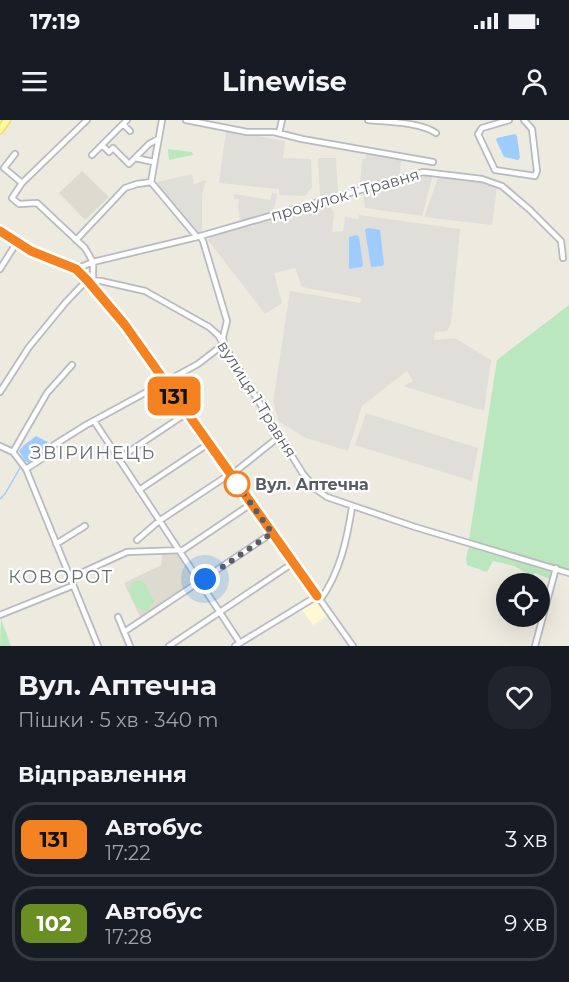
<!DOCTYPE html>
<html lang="uk">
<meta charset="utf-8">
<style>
body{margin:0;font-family:Montserrat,sans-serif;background:#20242c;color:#f1f3f6;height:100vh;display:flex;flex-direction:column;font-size:22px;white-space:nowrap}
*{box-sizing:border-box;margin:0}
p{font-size:20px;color:#9ea1a6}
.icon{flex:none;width:33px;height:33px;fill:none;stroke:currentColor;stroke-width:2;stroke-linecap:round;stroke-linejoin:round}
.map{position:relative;height:526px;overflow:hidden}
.side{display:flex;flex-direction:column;background:#171b24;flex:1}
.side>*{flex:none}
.badge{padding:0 12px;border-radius:9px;font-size:21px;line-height:39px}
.controls{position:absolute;left:496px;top:453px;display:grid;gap:12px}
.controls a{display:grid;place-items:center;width:54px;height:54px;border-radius:50%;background:#171b24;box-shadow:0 6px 24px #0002;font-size:30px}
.you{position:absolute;width:30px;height:30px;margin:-15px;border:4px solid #fff;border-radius:50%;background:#1a73e8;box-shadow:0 0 0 9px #1a73e833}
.map>.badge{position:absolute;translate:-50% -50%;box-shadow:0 0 0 3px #fff}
h2{padding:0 18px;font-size:22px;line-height:54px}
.round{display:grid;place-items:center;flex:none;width:63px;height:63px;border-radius:24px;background:#20242c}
.head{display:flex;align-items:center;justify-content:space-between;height:102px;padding:0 18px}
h1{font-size:28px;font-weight:700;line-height:45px}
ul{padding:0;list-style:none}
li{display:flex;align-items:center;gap:18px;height:75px;margin:0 12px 9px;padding:0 6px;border:3px solid #363941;border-radius:24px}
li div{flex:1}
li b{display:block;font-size:22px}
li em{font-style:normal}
li .badge{min-width:66px;font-weight:700;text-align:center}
.status{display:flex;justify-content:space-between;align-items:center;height:42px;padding:0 30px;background:#171b24;direction:ltr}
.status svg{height:16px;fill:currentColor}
header{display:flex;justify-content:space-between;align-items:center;height:78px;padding:0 18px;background:#171b24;font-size:27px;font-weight:700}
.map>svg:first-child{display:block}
.commercial{fill:#fff9d3}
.industrial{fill:#e0ded8}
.education{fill:#dddbcf}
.green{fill:#bae7be}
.water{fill:#9eccff}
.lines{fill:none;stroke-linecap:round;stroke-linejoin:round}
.stream{stroke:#9eccff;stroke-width:1.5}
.minor-casing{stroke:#b8bac0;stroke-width:8}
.major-casing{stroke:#fbda4b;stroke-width:9}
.minor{stroke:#fff;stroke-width:4.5}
.major{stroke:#fff9a3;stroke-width:6}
.line-casing{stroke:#fff;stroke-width:14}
.line{stroke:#f58220;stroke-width:9}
.walk{stroke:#595c62;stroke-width:6;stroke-dasharray:0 10.8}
.stop-dot{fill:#fff;stroke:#f58220;stroke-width:3}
.labels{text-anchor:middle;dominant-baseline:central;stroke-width:4.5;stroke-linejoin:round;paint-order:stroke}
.street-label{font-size:16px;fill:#595c62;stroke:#fff}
.stop-label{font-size:16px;font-weight:bold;fill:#595c62;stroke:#fff;text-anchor:start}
.neighbourhood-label{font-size:18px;letter-spacing:1.5px;fill:#6a6e74;stroke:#fff}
</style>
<div class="status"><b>17:19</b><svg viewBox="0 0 49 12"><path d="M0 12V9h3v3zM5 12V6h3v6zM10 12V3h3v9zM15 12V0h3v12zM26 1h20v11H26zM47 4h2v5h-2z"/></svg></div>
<header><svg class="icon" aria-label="menu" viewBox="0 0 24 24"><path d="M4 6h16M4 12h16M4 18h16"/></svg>Linewise<svg class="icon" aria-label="person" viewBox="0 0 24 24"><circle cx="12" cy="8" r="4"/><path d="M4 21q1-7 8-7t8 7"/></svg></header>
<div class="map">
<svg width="569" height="526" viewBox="0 0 569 526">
<rect width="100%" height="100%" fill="#edebe0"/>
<!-- commercial -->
<path class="commercial" d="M317 479 328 495 313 505 301 488Z"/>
<!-- industrial -->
<path class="industrial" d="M226 10 285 21 283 38 311 39 312 67 305 76 279 75V69L219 63Z
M367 33 401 39 400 55 375 65 360 66 362 39H365Z
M318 38H336L338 73 320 76Z
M192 54 194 64 206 60 202 74V114L197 115 156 65 157 62Z
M414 55H433L422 96 365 88 363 72Z
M439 55 480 62 497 68 492 105 424 97Z
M272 73 277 74 275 85 271 92 243 101 240 99 238 87 239 79H234V74L270 80Z
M328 81 334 93 332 112 343 111 345 97 358 99 359 95 460 109 451 203 447 211 435 212 434 220 455 218 491 240 484 291 403 266 413 261 407 251 362 286 348 331 306 318 279 302 273 282 290 171 360 183 361 178 302 167 295 148 274 153 282 183 265 194 208 120 210 116 246 106 254 107V102Z
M366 293 478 328 472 361 355 325Z"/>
<!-- education -->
<path class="education" d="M82 51 109 77 85 100 59 73Z
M163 432H177L196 460 195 463 141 499 124 463 161 445Z"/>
<!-- green -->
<path class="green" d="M168 29 192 32 193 35 169 40Z
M569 185V451L469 420 497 240Z
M469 427 551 451 550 459 535 453 532 456 514 446 493 441 487 452 467 445 466 438Z
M138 460 145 463 154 481 149 490C136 493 134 481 129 471L132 463Z
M1 499 11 526H0Z"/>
<!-- water -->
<path class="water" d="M515 14 517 16 520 38 518 40 504 37 496 20 497 18Z
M368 108 380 110 384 144 382 146 371 147 365 110Z
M357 115 359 117 363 145 361 147 349 149V117Z
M36 316 48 322 38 337 29 343 25 341 19 331 24 325Z"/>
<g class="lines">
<!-- stream -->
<path class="stream" d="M0 379 5 374 21 346"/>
<!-- minor casing -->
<g class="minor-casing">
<path id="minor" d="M87 0 22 63 12 78 19 84 37 83 85 128 93 142V160
M162 0 151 62 197 117
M186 0 247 12H274L302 19 433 42
M368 0C387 2 420 2 436 13
M509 0 482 8 478 14 495 50 535 56 537 51 532 9 524 0
M123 4 130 11
M279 13 282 0
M102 25 109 32 113 28 129 44 135 38
M15 34 4 48 22 63
M92 35 127 0
M154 42 135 38 149 24 158 19
M0 111 31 131 76 149 125 205 353 526
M76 120 125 68 137 64 151 62
M0 149 17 122
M76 149 93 142 197 117 423 52 482 59 502 66 530 90 561 121 563 138
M0 272 29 227 66 182 87 160 101 161 145 171 209 207 218 215 303 354 317 370 327 377 415 407 569 453
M94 301 240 523
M0 326 13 332 26 349 98 526
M13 332 47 273 72 245
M118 339 187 293
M26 349 43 338 54 325 86 305 198 244 224 224 223 217 227 201 203 121 200 116
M231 355 280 316
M139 370 208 324
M137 420 159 401 230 354
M56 424 85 406
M70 460 81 453 127 432 183 430 251 384
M0 495 72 466
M118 497 130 526
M124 512 272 413
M169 526 293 443
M235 526 317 476 320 480C340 453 347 419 352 387
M535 526 556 448"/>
</g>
<!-- major casing -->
<g class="major-casing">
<path id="major" d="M0 10 7 0"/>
</g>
<!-- minor -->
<use href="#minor" class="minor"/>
<!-- major -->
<use href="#major" class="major"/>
</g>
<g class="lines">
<!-- line casing -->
<g class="line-casing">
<path id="line" d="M0 111 31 131 76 149 87 160 125 205 317 476"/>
</g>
<!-- line -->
<use href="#line" class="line"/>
<!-- walk -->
<path class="walk" d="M205 459 272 413 237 364"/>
</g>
<!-- markers -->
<circle class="stop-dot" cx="237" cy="364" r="12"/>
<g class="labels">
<!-- street labels -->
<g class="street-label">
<text transform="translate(345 75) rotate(-16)">провулок 1 Травня</text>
<text transform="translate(257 279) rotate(58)">вулиця 1 Травня</text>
</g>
<!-- stop labels -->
<g class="stop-label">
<text x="255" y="364">Вул. Аптечна</text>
</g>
<!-- neighbourhood labels -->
<g class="neighbourhood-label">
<text x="93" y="333">ЗВІРИНЕЦЬ</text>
<text x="61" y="457">КОВОРОТ</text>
</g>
</g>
</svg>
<div class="controls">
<a><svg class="icon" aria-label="locate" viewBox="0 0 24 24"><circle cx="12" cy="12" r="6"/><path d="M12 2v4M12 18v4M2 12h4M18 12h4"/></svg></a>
</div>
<div class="you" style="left:205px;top:459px"></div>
<b class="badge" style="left:174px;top:276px;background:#f58220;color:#111">131</b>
</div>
<section class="side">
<div class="head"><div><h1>Вул. Аптечна</h1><p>Пішки · 5 хв · 340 m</p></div><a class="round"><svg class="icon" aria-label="heart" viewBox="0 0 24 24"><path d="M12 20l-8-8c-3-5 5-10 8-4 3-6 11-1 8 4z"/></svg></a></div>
<h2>Відправлення</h2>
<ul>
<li><span class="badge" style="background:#f58220;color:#111">131</span><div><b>Автобус</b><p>17:22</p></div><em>3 хв</em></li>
<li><span class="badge" style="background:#6b8e23;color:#fff">102</span><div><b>Автобус</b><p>17:28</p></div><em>9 хв</em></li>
</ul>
</section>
